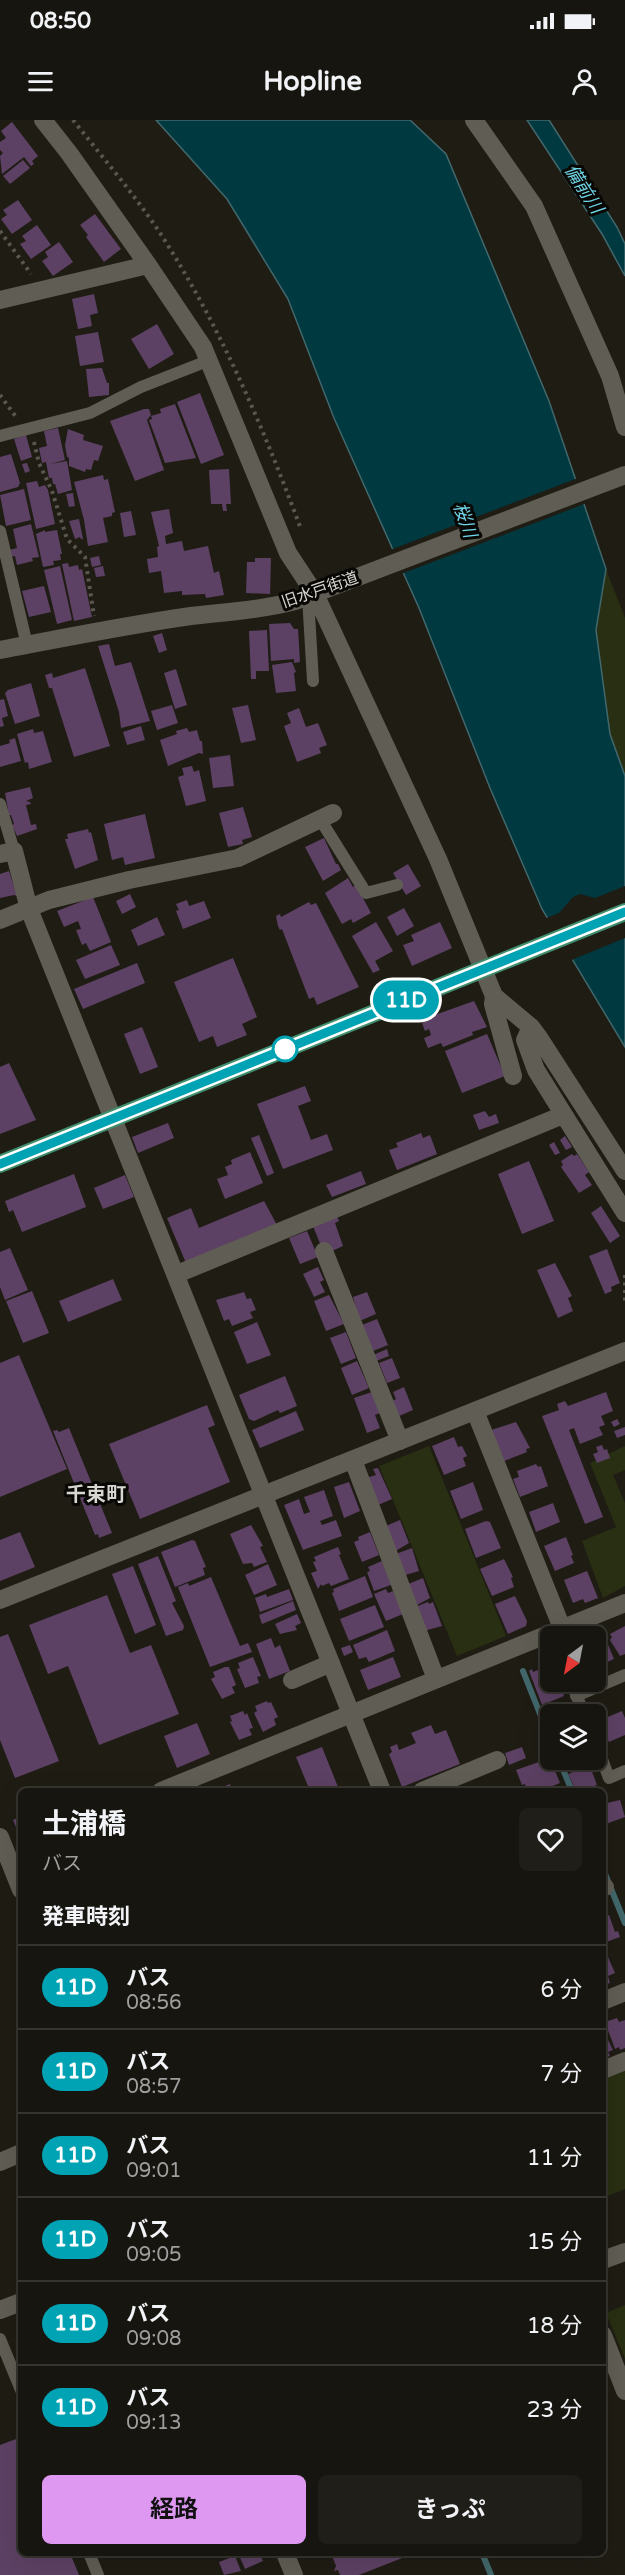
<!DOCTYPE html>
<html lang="ja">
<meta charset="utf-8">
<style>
body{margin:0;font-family:"Varela Round","Noto Sans JP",sans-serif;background:#201e18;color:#f1f3f6;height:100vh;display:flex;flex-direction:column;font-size:22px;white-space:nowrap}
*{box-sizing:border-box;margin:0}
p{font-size:20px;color:#9e9f9e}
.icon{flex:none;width:33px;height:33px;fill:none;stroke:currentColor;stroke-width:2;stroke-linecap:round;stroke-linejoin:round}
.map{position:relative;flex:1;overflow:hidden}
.side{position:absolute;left:18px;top:1668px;width:588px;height:768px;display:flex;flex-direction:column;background:#17150f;border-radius:9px;box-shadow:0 6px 24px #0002,0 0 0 2px #36342f}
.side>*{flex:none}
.badge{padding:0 12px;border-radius:20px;font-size:21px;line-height:39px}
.needle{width:39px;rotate:212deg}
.controls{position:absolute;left:540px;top:1506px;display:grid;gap:12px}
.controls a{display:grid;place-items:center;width:66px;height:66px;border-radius:9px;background:#17150f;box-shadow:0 6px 24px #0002,0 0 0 2px #36342f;font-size:30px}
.map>.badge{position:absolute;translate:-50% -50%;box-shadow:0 0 0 3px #fff}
h2{padding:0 24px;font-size:22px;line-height:54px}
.round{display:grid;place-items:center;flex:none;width:63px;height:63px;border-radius:9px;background:#201e18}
.headline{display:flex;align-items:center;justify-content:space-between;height:102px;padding:0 24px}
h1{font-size:28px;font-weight:700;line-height:45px}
.action{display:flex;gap:12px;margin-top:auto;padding:12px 24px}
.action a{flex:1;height:69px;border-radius:9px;background:#de98f2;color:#111;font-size:24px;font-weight:700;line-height:69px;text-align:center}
.action a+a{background:#201e18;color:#f1f3f6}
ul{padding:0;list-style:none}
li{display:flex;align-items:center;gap:18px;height:84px;padding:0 24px;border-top:2px solid #36342f}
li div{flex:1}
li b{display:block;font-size:22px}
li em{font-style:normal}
li .badge{min-width:66px;font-weight:700;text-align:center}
.status{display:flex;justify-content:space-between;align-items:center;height:42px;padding:0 30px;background:#17150f;direction:ltr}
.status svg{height:16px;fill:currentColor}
header{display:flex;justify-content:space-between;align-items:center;height:78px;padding:0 24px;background:#17150f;font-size:27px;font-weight:700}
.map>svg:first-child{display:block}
.green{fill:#292f12}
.water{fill:#013941;stroke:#42686c;stroke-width:1.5}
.pier{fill:#1f1c14}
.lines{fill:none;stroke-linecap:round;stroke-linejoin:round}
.stream{stroke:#42686c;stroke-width:6}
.building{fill:#5d4164}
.path{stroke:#5a5750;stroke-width:4;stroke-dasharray:3 4.5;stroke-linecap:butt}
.service{stroke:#605d54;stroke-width:12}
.minor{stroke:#605d54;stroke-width:18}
.tertiary{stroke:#605d54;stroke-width:18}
.trunk{stroke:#3e8d6c;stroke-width:18}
.line-casing{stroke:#fff;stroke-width:14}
.line{stroke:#00a3b4;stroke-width:9}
.stop-dot{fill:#fff;stroke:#00a3b4;stroke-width:3}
.labels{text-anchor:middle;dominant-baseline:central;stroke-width:6;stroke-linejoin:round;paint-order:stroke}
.street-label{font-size:16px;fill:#d8d6d1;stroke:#080704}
.water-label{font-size:18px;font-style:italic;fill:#70d5e8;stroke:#080704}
.quarter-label{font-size:20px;font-weight:bold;fill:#d8d6d1;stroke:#080704}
</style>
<div class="status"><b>08:50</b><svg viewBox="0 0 49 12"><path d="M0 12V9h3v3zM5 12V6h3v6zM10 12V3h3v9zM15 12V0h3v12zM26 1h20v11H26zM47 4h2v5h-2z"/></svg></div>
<header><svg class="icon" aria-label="menu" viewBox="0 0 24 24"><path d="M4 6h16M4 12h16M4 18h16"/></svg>Hopline<svg class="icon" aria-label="person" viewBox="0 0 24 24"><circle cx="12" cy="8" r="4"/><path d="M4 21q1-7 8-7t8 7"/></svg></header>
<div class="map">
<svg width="625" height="2455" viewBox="0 0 625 2455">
<rect width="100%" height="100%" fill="#1f1c14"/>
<!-- green -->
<path class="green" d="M606 449 625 498V656L610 614 596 510Z
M429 1326 506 1516 457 1536 379 1346Z
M625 1326V1350L613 1355 625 1383V1466L603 1478 582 1421 616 1407 590 1343Z
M625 1949V2069L603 2078V1958Z
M625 2185V2239L606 2193Z"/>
<!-- water -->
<path class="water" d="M156 0H410L446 34 549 281 606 449 596 510 610 614 625 656V927L542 789 490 668 419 488 334 298 288 179 227 79Z
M527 0H549L617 107 625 124V156L602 114Z"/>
<!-- pier -->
<path class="pier" d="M578 358 587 383 401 454 390 430Z
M625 766V818L569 841 544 799 559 793 573 777 580 774 595 778Z"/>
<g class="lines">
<!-- stream -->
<path class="stream" d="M523 1551 550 1619
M559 1640 572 1671
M603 1749 625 1803
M482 2433 491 2455"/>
</g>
<!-- building -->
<path class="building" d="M12 2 38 36 32 41 34 44 31 46 24 37 2 54 0 36 3 33 0 30V22L6 18 1 11Z
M23 40 30 48 10 64 3 56Z
M18 80 32 100 12 114 1 99 7 95 3 90Z
M95 94 121 129 104 142 86 117 88 115 80 105Z
M37 105 51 125 31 139 20 124 26 121 22 116Z
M59 122 73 142 53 156 42 141 48 137 45 132Z
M94 174 98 193 90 195 92 206 78 209 72 179Z
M157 204 174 234 149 249 131 219Z
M98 212 104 242 80 246 75 216Z
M102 248 107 263H109V275L89 277 86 249Z
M200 273 224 335 201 344 177 282Z
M175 284 196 338 165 343 149 300 152 299 151 296 161 293 160 289Z
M144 289H149L151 295 147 300 164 350 135 361 110 301Z
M58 308 65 340 50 344 67 341 72 370 58 374 55 364H53L52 358H49L46 342 42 343 39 328 47 326 44 311Z
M68 309 84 315 83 320 103 326 98 341 94 340 91 350 86 349 85 352 69 346V338L67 337 65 325Z
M26 315 32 337 21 341 14 319Z
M11 334 20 363 18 367 0 372V337Z
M27 343 30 351 25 353 22 344Z
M229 349 231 384H226L227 391H223L222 384H211L209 350Z
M103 355 104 360 108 359 115 392 112 393V396L103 398 108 422 88 426 84 400 74 362Z
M37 361 39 367 45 365 48 370 55 404 36 409 26 363Z
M24 369 31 400 6 406 0 375Z
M73 373 75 386 69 387 66 374Z
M169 389 173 413 165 416 166 424 182 421 184 431 208 426 214 453 219 451 224 475 206 478 205 474 182 475V471L164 473 161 451 149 453 147 439 158 437 157 427 159 426 151 392Z
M131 391 136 415 124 417 120 393Z
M79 399 83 419H81L80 417 75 419 69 401Z
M31 404 39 437 32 438 33 441 17 445 15 436 10 437 9 430 17 428 13 409Z
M45 410V412L57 410 62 434H60L61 440 53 441 54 445 43 447 36 414Z
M99 436 101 445 92 447 90 438Z
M255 438H271L270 474 246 473 247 442H255Z
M68 443 69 447 78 445 79 450 82 449 92 497 74 501 62 444Z
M60 446 72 500 57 504 44 450Z
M103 446 105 456 96 457 94 448Z
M44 466 51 492 29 497 22 471Z
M290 503 294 509H298L300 542 294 543V539L271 541 269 504Z
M267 510 269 551H256V559H251L249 511Z
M162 513 167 530 159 533 153 516Z
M109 524 115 546 131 542 150 601 121 608 119 592 98 526Z
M292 542 296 552 294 553 296 571 276 573 272 545Z
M85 548 110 626 74 637 52 568H49L45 555 52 553 53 558Z
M176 549 187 585 175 589 164 553Z
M31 563 40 596 15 604 5 573 8 570Z
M4 579 8 596 2 598 4 606 0 607V580Z
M172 585 178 603 157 610 151 591Z
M248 585 256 620 241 623 232 588Z
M299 588 306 607 318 603 327 625 319 628 321 633 297 642 284 606 291 603 287 593Z
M141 606 145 620 127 625 123 612Z
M187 608 189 612 197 610 200 621H202L203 634 199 633 168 646 160 620 177 614 176 611Z
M33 609 34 613 43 611 52 642 29 649 28 642 25 643 17 614Z
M15 618 21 641 0 647V626L10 623 9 620Z
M230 635 234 666 213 668 209 638Z
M192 646 194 652 199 650 206 681 186 686 178 657 184 655 182 648Z
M30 667 33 678 26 681 30 682 31 684 26 685 31 705 36 704 37 709 17 716 12 705 14 704 11 695H9L5 673Z
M243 687 252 717 242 720 243 724 228 727 219 693Z
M145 694 155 738 125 745 123 737 112 740 104 704Z
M88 709 89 713 91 712 98 740 75 749 65 719H68L67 714Z
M324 718 336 744H338L341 750 323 761 305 727Z
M408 744 421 766 406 775 393 753Z
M9 751 17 776 14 775 0 778V754Z
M348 758 353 767 356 765 371 793 353 803 351 799 342 804 325 773Z
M130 774 136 787 122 794 116 781Z
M93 777 111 822 90 831 86 823 82 825 76 810 81 809 78 801 64 807 57 791Z
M187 780 189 786 204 781 211 798 183 809 176 791 179 790 176 784Z
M309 782 311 785 316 783 359 867 317 885 314 877 309 879 282 809 280 810 278 806 276 796 280 794 281 797Z
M404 788 414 806 397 816 387 797Z
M157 797 165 815 138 826 131 810Z
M376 802 393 831 375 841 380 850 373 853 352 816Z
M440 802 452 828 412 846 403 825 414 821 411 815Z
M111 825 120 845 85 859 76 840Z
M233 838 257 897 242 904 247 915 217 927 213 916 199 922 174 862Z
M137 843 145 863 83 889 74 869Z
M474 881 487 907 472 912 473 915 443 927 441 923 428 928 424 918 431 915 429 909 425 911 422 903 433 898 432 896Z
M142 907 158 947 140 954 124 914Z
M487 914 505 956 462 973 445 931Z
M9 943 36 1000 0 1014V947Z
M305 966 311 981 298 986 311 1020 327 1014 333 1030 283 1049 257 984Z
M485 991 489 997 496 994 499 1003 479 1010 473 995Z
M168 1003 174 1018 138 1033 132 1017Z
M421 1013 423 1018 430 1015 437 1034 397 1050 389 1030 398 1027 396 1023Z
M259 1015 274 1053 267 1056 251 1018Z
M565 1016 572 1027 566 1030 560 1020Z
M554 1022 560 1033 555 1035 549 1025Z
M250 1032 263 1063 225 1079 217 1059 228 1055 225 1047 232 1044 231 1040Z
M572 1034 574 1036 577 1034 589 1052 585 1055 592 1065 579 1073 561 1047 563 1045 561 1041Z
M529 1041 554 1101 522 1114 498 1054Z
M361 1051 366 1064 332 1077 326 1065Z
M74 1054 86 1087 22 1112 13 1090 9 1092 5 1081Z
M125 1055 134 1077 103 1089 94 1068Z
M264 1081 277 1105 186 1143 167 1098 191 1088 199 1108Z
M601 1086 620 1116 610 1123 591 1093Z
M337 1096 339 1101 335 1103 343 1126 332 1131 328 1123 321 1126 313 1106Z
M307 1111 318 1137 300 1144 289 1118Z
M10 1128 28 1170 5 1180 0 1167V1132Z
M607 1129 620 1163 611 1167 612 1171 605 1174 589 1136Z
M555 1143 572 1176 568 1178 573 1191 558 1198 537 1150Z
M318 1147 324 1160 320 1162 325 1172 314 1177 303 1154Z
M113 1159 122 1180 68 1202 59 1181Z
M32 1171 49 1213 23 1223 6 1181Z
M244 1172 247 1179 251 1178 256 1190 250 1192 253 1198 232 1206 229 1199 224 1201 216 1180Z
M367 1172 376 1194 362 1200 359 1199 353 1177Z
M329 1175 344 1204 326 1211 314 1181Z
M377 1199 388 1225 373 1231 362 1205Z
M257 1202 271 1235 247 1244 234 1212Z
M346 1212 356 1238 341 1244 330 1218Z
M387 1229 389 1236 376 1241 373 1235Z
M19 1235 67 1349 0 1377V1243Z
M392 1238 400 1258 387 1263 379 1243Z
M357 1241 369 1268 352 1275 341 1248Z
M285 1256 297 1286 280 1293 278 1290 254 1301 249 1299 239 1275Z
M404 1267 413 1290 399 1296 392 1281 396 1279 393 1272Z
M372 1272 380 1293 375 1295 380 1308 367 1313 354 1278Z
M606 1272 613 1291 601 1296 605 1305 599 1307 603 1315 580 1324 574 1308 569 1310 603 1397 585 1404 542 1296 559 1290 557 1284 565 1281 568 1286Z
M207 1285 215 1305 208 1308 230 1362 140 1399 109 1324Z
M296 1291 304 1310 260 1328 252 1310Z
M617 1299 620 1304 614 1307 611 1302Z
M516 1302 530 1328 526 1329 527 1332 504 1341 491 1310Z
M625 1307V1315L617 1318 614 1311Z
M69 1308 112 1413 99 1418 98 1414 95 1415 53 1311 57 1310 59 1312Z
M454 1317 458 1327 462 1326 467 1336 463 1338 466 1346 444 1355 432 1326Z
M602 1325 604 1330 607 1329 610 1338 597 1343 593 1334 598 1332 596 1327Z
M536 1344 538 1347 541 1346 548 1366 520 1377 513 1359 519 1357 517 1351Z
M378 1348 392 1379 378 1385 366 1358 376 1355 373 1349Z
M349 1362 360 1391 344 1398 334 1367Z
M473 1362 483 1390 461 1399 450 1371Z
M324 1370 333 1396 320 1401 322 1405 336 1400 342 1416 303 1430 284 1385 299 1379 304 1394 310 1392 304 1377Z
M553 1383 560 1402 536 1412 529 1392Z
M400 1400 409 1423 394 1432 386 1406Z
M486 1401 490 1402 501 1428 476 1438 465 1409Z
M251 1405 263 1426 260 1427 267 1442 254 1447 252 1443 243 1444 230 1414Z
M20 1412 35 1447 0 1461V1420Z
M370 1412 379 1435 362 1442 354 1422 359 1420 358 1417Z
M566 1417 573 1435 571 1436 574 1443 555 1451 544 1426Z
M192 1420 195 1421 206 1447 203 1448 205 1455 175 1467 161 1432Z
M338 1427 341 1434 339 1435 349 1459 331 1466 329 1463 322 1466 321 1464 318 1469 311 1453 317 1451 313 1442 316 1441 314 1437Z
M412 1428 419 1451 402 1456 393 1435Z
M158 1436 176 1481 172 1483 184 1506 183 1510 166 1516 138 1444Z
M504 1439 513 1457 511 1458 514 1467 492 1476 480 1449Z
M382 1441 391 1465 374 1471 367 1452 370 1451 368 1447Z
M268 1444 277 1465 254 1475 245 1455Z
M133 1446 156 1505 135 1514 112 1454Z
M587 1451 598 1478 585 1483 583 1479 573 1483 564 1460Z
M365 1456 373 1477 339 1491 332 1473 334 1472 333 1469Z
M211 1457 240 1526 248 1523 252 1532 210 1547 178 1467 188 1463 189 1466Z
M423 1458 430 1478 415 1486 406 1465Z
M289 1469 293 1480 260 1492 255 1478 266 1474 267 1477Z
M386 1469 388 1473 393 1471 403 1494 386 1501 374 1474Z
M107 1475 130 1533 151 1525 179 1594 99 1625 68 1546 48 1554 29 1505Z
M515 1476 527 1501 526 1506 508 1514 495 1484Z
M293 1481 296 1490 262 1504 259 1495Z
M428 1482 429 1484 433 1482 442 1506 424 1511 415 1487Z
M375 1485 384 1507 349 1521 340 1499Z
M297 1494 301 1503 295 1506 297 1510 280 1514 275 1504Z
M625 1506V1534L620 1536 610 1520 612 1517 610 1514Z
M387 1510 395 1531 369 1542 366 1537 359 1539 353 1525Z
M8 1514 59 1641 15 1658 0 1620V1517Z
M604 1515 614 1539 596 1547V1519Z
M271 1518 275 1528 280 1525 290 1551 269 1559 256 1524Z
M350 1525 353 1532 344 1536 341 1528Z
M253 1537 261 1556 257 1557 259 1563 245 1568 237 1549 240 1548 238 1543Z
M393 1537 401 1557 368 1570 360 1550Z
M550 1545V1562H558L564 1576 542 1585 529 1551 532 1549 533 1552Z
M225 1547H229L236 1565 232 1567 235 1573 222 1579 211 1559 215 1557 213 1552Z
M267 1581 268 1583 271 1582 278 1597 274 1599 276 1605 263 1612 254 1593 257 1591 255 1586Z
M571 1586 574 1594H550V1610L546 1599 549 1598 548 1595Z
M597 1587 603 1599 622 1591 625 1598V1615L609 1622 595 1589Z
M243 1591 245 1595 247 1593 253 1608 249 1609 252 1615 239 1620 230 1602 232 1601 230 1596Z
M197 1603 210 1634 177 1648 164 1616Z
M431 1605 435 1614 446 1610 460 1644 402 1667 389 1634 392 1632 390 1627 397 1624 399 1630 416 1623 411 1613Z
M322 1627 338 1667 328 1671H310L296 1637Z
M522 1627 526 1638 509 1645 505 1633Z
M562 1640H587L589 1644 586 1645 588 1650 591 1649 597 1665 594 1666 595 1668 576 1671 568 1654 573 1652 572 1650 567 1652Z
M551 1641 560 1663 540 1671H527L525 1664 522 1665 516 1650 539 1642 540 1645Z
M230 1664 232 1671H212Z
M116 1666 117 1669 124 1666 126 1669 110 1671 109 1669Z
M620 1680 625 1697 603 1705V1684Z
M21 1696V1711L18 1712 13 1700Z
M609 1795 615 1812 618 1811 620 1817 603 1823V1797Z
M605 1830 615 1853 608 1856 610 1863 603 1865V1831Z
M617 1898 619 1902 625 1900V1928L620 1930 619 1927 615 1929 605 1902Z
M603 1910 613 1930 608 1932 610 1936 603 1938Z
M16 2319 21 2331V2433H70L79 2455H0V2325Z
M238 2433H270L261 2437 263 2441 245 2449Z
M331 2433H415L359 2455H340L338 2450 334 2451 336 2446Z
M235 2436 241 2451 224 2455 219 2442Z"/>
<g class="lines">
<!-- path -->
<path class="path" d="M73 0C103 38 135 75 162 116 221 208 263 307 301 409
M0 111 31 154
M0 275 16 297
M34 322 39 343 52 371 67 419 85 437 94 496
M625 1155V1181"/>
<!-- service -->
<path class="service" d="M0 316 90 293 141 267 210 240
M0 411 27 525
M308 477 313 561
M0 684 14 731
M320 699 366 773 397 765
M571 1562 584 1594
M576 1576 625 1555
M596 1623 609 1658 625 1651
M0 2219 21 2270
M89 2433 98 2455"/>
<!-- minor -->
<path class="minor" d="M43 0 69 33 148 145 203 227 288 433 315 474 323 491 438 739 494 876 531 907 540 919 625 1051
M474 0 534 86 610 256 625 307
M0 180 148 145
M0 734 14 731 29 789 382 1671
M0 800 49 780 129 760 238 738 333 693
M494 876 493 884 513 956
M531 907 525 920 536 950 625 1093
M324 1131 400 1321
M177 1154 563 995
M475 1291 562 1508
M353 1340 436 1559
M292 1560 331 1543
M161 1671 625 1483
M422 1671 497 1640
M0 1717 21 1770
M603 1767H605
M603 1881 625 1872
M603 1950 625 1941
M0 2042 21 2033
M603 2140 625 2132
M0 2190 21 2182
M603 2215 625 2271
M285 2433 294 2455"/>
<!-- tertiary -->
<path class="tertiary" d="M0 530C63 518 127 505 191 496 226 492 261 490 295 481L625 355
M0 1480 625 1231"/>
<!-- trunk -->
<path class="trunk" d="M0 1044 625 792"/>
</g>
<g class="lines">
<!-- line casing -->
<g class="line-casing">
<path id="line" d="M0 1044 625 792"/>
</g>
<!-- line -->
<use href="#line" class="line"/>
</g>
<!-- markers -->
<circle class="stop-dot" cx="285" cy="929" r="12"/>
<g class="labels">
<!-- street labels -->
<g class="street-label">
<text transform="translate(320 470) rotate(-19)">旧水戸街道</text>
</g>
<!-- water labels -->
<g class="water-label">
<text transform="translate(584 69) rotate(57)">備前川</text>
<text transform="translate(465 400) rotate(70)">桜川</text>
</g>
<!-- quarter labels -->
<g class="quarter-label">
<text x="96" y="1375">千束町</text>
</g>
</g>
</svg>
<div class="controls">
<a><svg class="needle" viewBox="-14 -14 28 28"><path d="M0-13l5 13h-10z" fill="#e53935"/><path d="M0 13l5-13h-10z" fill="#9e9f9e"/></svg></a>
<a><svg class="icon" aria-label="layers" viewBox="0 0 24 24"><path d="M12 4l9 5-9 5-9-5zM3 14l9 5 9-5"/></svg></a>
</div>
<b class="badge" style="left:406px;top:880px;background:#00a3b4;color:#fff">11D</b>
<section class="side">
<div class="headline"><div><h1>土浦橋</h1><p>バス</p></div><a class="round"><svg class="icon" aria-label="heart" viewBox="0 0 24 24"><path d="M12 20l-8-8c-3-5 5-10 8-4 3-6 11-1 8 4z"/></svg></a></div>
<h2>発車時刻</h2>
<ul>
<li><span class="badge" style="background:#00a3b4;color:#fff">11D</span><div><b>バス</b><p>08:56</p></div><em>6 分</em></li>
<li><span class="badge" style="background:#00a3b4;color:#fff">11D</span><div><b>バス</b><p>08:57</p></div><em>7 分</em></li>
<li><span class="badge" style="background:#00a3b4;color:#fff">11D</span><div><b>バス</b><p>09:01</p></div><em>11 分</em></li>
<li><span class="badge" style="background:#00a3b4;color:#fff">11D</span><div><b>バス</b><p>09:05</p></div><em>15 分</em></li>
<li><span class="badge" style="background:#00a3b4;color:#fff">11D</span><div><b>バス</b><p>09:08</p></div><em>18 分</em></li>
<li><span class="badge" style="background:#00a3b4;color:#fff">11D</span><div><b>バス</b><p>09:13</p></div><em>23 分</em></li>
</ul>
<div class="action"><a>経路</a><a>きっぷ</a></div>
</section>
</div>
